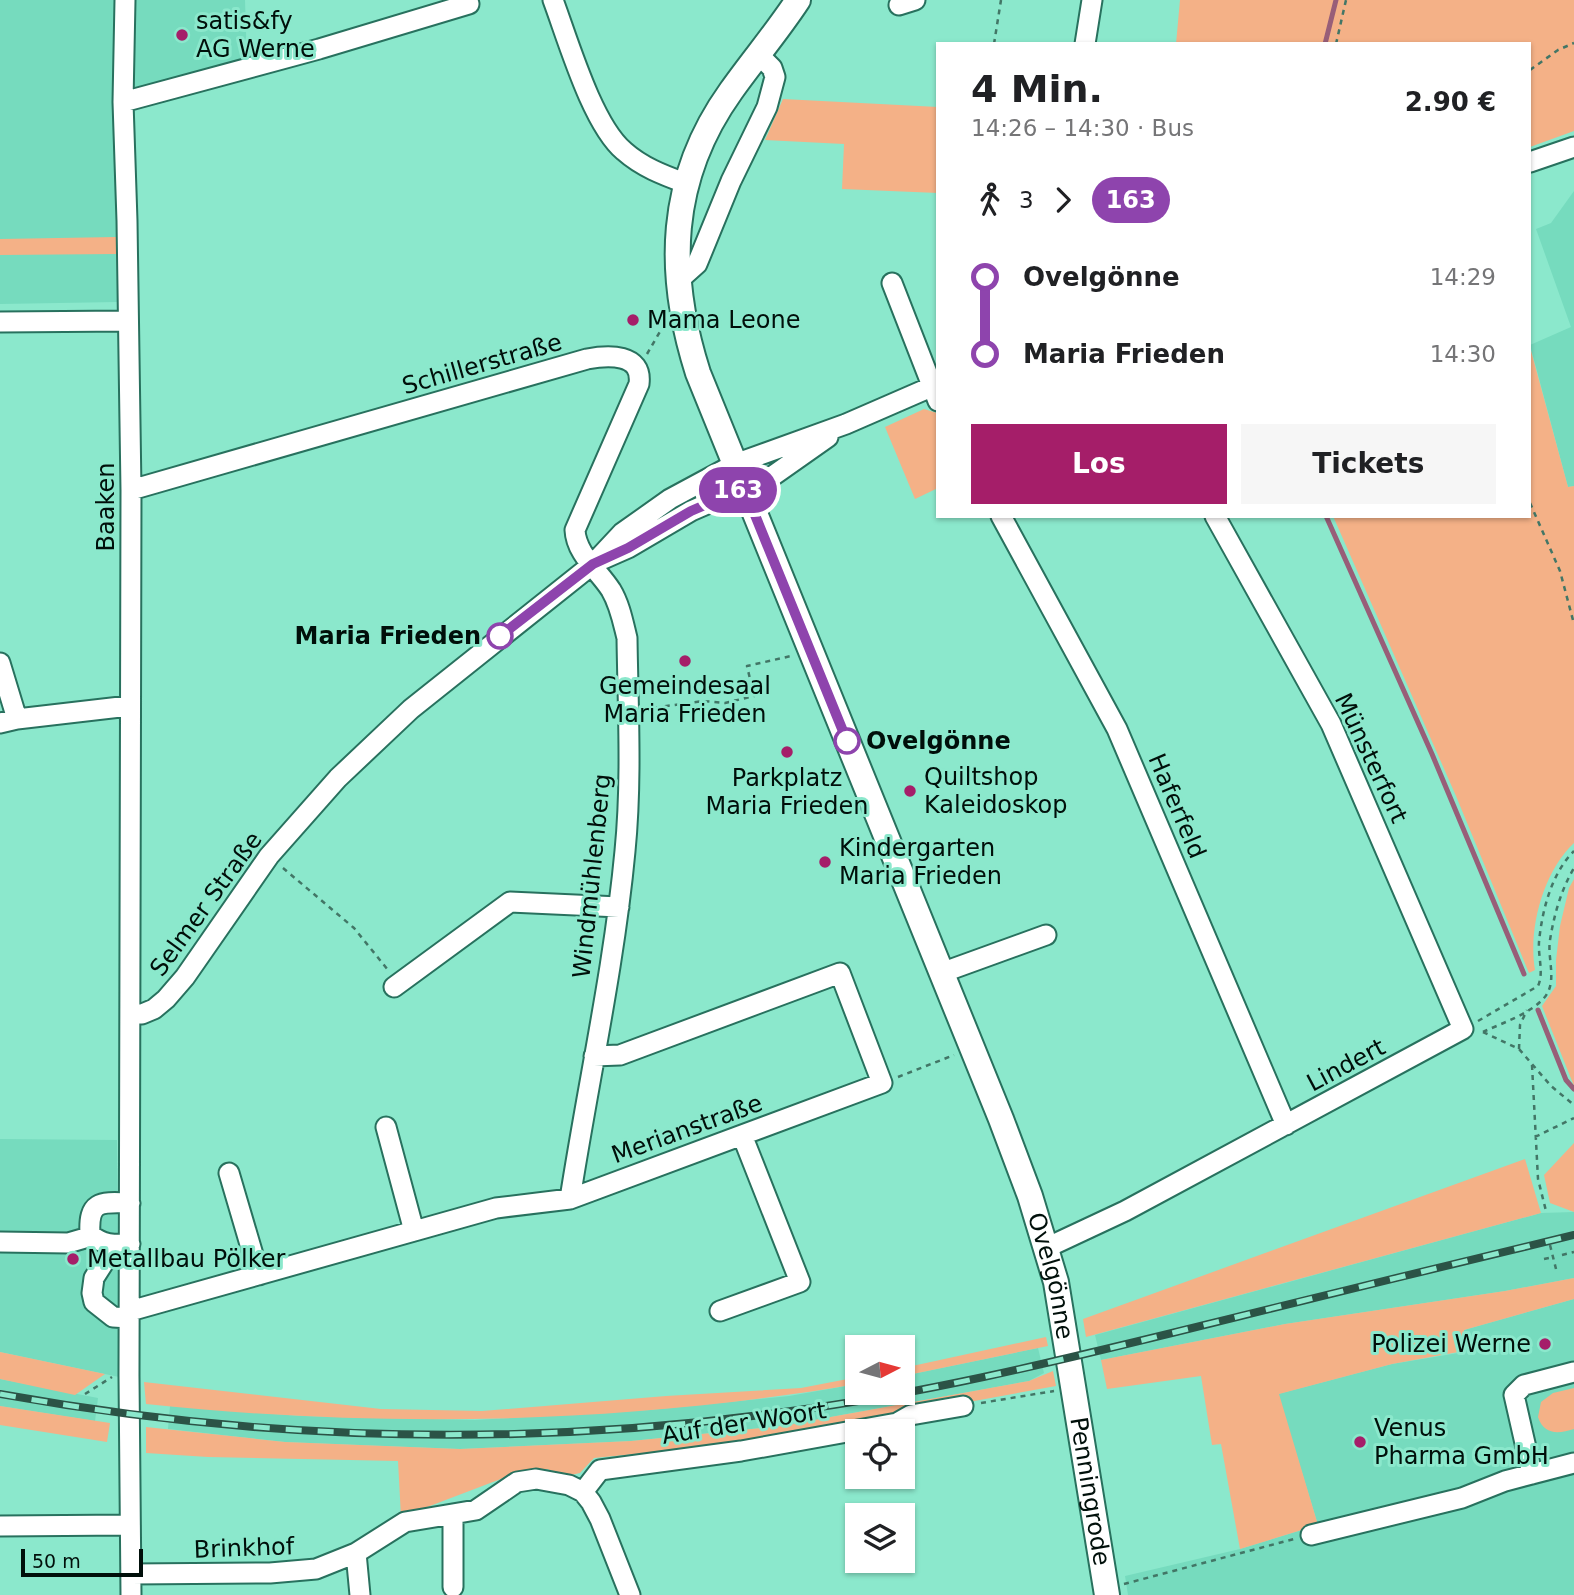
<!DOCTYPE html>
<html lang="de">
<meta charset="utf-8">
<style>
body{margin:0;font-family:"DejaVu Sans",sans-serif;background:#f6f6f6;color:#202124;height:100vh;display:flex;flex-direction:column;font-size:26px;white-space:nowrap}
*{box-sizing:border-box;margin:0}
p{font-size:23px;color:#757577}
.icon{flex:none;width:38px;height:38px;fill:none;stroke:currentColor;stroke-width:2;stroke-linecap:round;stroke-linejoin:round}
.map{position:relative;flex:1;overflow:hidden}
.drawer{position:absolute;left:936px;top:42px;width:595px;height:476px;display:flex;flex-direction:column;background:#fff;border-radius:0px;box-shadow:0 2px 5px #0004}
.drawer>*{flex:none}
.badge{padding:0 14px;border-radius:23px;font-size:24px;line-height:46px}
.needle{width:46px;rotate:84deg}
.fabs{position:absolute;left:845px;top:1335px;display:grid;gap:14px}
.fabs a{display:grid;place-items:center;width:70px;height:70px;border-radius:0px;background:#fff;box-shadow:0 2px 5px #0004;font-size:35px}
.scale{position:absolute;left:21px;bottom:18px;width:122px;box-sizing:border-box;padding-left:7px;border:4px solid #000f0a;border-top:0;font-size:19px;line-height:24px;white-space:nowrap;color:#000f0a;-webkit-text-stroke:5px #8be8cc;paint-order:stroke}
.map>.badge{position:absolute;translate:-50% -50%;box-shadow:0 0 0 4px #fff}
.legs{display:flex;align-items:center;gap:10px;height:77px;padding:0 35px;font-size:23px}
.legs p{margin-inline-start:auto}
.overview{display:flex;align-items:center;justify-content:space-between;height:119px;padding:0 35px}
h1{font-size:38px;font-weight:700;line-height:52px}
.action{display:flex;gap:14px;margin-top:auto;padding:14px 35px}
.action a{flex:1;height:80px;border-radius:0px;background:#a51e69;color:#fff;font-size:28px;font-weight:700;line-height:80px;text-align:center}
.action a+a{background:#f6f6f6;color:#202124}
ul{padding:0 35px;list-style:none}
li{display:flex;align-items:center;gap:24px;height:77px;font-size:26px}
li i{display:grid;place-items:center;width:10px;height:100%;margin:0 9px;background:currentColor}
li i::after{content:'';width:18px;height:18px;margin:-9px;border:5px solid;border-radius:50%;background:#fff}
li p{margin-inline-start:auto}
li:first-child i{background:linear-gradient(#0000 50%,currentColor 0)}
li:last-child i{background:linear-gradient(currentColor 50%,#0000 0)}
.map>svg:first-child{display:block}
.built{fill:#76dbbe}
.green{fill:#f4b187}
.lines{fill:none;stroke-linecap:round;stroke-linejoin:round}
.stream{stroke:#985e78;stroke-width:5}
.minor-casing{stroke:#28715e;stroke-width:23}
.major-casing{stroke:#28715e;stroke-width:28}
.path{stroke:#427666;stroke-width:2.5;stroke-dasharray:5 5;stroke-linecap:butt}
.minor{stroke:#fff;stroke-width:19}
.major{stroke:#fff;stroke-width:24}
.rail-casing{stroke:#2b5346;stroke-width:8}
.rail{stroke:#8be8cc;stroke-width:5;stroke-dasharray:16;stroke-linecap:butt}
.line-1-casing{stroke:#fff;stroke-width:16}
.line-1{stroke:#8e44ad;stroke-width:10}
.poi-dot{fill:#a51e69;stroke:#8be8cc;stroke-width:2.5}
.stop-1-dot{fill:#fff;stroke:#8e44ad;stroke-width:3.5}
.labels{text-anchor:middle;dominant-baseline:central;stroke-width:6;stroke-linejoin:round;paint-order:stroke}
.poi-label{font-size:24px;fill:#000f0a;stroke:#8be8cc;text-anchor:start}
.street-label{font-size:24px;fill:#000f0a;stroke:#8be8cc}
.stop-label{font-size:24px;font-weight:bold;fill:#000f0a;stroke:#8be8cc;text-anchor:end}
</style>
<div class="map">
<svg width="1574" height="1595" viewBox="0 0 1574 1595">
<rect width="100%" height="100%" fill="#8be8cc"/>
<!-- built -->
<path class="built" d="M0 0H245L247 63 114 98 117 302 0 304Z
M1574 191V486L1568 487 1530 345 1571 327 1536 229 1551 223Z
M0 1139 117 1140 119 1377 0 1352Z
M1574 1212V1278L1505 1291 1285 1324 1101 1360 1095 1335 1541 1213Z
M1574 1299V1595H1128L1125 1576 1240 1549 1318 1525 1278 1394 1392 1364 1464 1352V1330Z
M1038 1348 1044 1373 1029 1381 781 1426 631 1441 460 1449 285 1442 168 1429 170 1406 301 1416 475 1420 650 1410 789 1396 857 1384 858 1393H903V1376Z
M0 1379 98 1398 95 1421 0 1406Z"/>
<!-- green -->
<path class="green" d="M1180 0H1574V131L1530 147V44H1176Z
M783 99 938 107V193L842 189 844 144 765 140Z
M116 237V254L0 255V239Z
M1530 347 1568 487 1574 486V843C1543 872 1528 929 1535 970L1529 973 1456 796 1333 516H1530Z
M924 409 937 413 938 416V488L915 499 885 427Z
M1574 879V1086L1542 1006 1556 986V960L1560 926 1569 888Z
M1574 1143V1212L1550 1203 1544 1175Z
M1525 1159 1541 1213 1086 1337 1083 1319Z
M1574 1278V1299L1464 1330V1351L1392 1364 1279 1394 1318 1525 1240 1549 1221 1444 1212 1445 1201 1376 1107 1389 1101 1360 1285 1324 1505 1291Z
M1046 1337 1048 1346 903 1376V1368Z
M0 1352 105 1374 75 1395 0 1379Z
M1053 1371 1056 1386 777 1437 717 1446 594 1458 580 1473 567 1476 547 1469 519 1472 401 1517 398 1461 208 1457 146 1453V1427L285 1442 460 1449 631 1441 781 1426 1029 1381Z
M858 1377 857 1384C624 1424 382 1429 146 1404L144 1382 381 1409 482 1411 666 1396 801 1388Z
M1574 1388V1429C1558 1434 1544 1435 1538 1417L1541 1402 1553 1393Z
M0 1406 110 1423 107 1442 0 1425Z"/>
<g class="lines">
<!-- stream -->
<path class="stream" d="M1325 44 1336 0
M1326 516 1432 754 1524 974
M1538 1010 1566 1080 1574 1089"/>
<!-- minor casing -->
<g class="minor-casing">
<path id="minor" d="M125 0 123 102 127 221 131 490 129 1376 131 1595
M553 0C568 40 592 124 624 151 642 167 663 175 685 183
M899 5 915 0
M1085 44 1092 0
M123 102 319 49 469 4
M1530 162 1574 147
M678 281 697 264 731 181 767 107 775 77 772 68 759 55
M892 283 938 401
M0 322 128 321
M131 490 587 359C608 355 643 353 639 384L575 530C576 554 599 571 611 590 620 605 623 622 627 638 628 709 632 780 625 851 614 968 588 1083 570 1199
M1001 516 1117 729 1286 1125
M603 559 628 548 691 511 774 475 828 437
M0 663 17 719
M0 723 17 719 129 706
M941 973 1046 935
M394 987 510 902 619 907
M130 1014H142L154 1009 166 999 185 977 269 856 338 778 411 709 593 564 622 533 670 499 735 464 846 424 938 384
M386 1127 414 1231
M229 1173 259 1275
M130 1203C101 1202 88 1200 90 1234 102 1245 114 1245 130 1244
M0 1242 68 1243 92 1236
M115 1245 94 1278 92 1293 94 1302 113 1317 129 1318
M1046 1248 1125 1211 1463 1029 1331 724 1215 516
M130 1311 496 1208 570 1199 882 1083 840 973 620 1055 594 1056
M720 1311 800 1282 742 1135
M1532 1474 1514 1395 1524 1385 1574 1372
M583 1492 600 1470 741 1451 897 1423 911 1415 963 1406
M0 1526 129 1525
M1311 1535 1462 1498 1505 1481 1574 1463
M356 1553 360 1595
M131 1574 270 1573 316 1569 356 1553 405 1522 476 1510 517 1482 536 1479 569 1485 583 1492 591 1502 600 1519 630 1595
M453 1587V1514"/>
</g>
<!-- major casing -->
<g class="major-casing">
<g id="major">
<path id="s1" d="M798 0C777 32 753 60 731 91 668 179 666 273 698 373L1001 1119 1030 1196 1056 1282 1107 1595"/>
</g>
</g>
<!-- path -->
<path class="path" d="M994 44 1001 0
M1336 44 1346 0
M1530 70 1558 50 1574 43
M647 354 665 323
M1530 503 1560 571 1574 624
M645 709 703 701 725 703 754 696 747 666 791 656
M283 868 354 928 388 970
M1478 1021 1538 986C1544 973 1538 957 1539 942 1542 911 1551 874 1574 851
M1483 1032C1502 1023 1530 1014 1544 998 1558 982 1547 959 1550 940 1554 915 1561 890 1574 868
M1483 1032 1519 1049 1551 1086 1574 1105
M1519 1049 1520 1025 1527 1010
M1532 1065 1538 1179 1546 1211
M898 1077 954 1055
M1535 1137 1574 1118
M1550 1245 1556 1269
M1562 1255 1574 1252
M1544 1259 1553 1257
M85 1394 112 1377
M981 1403 1054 1391
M1124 1584 1294 1539"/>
<!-- minor -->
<use href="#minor" class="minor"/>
<!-- major -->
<use href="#major" class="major"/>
<!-- rail casing -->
<g class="rail-casing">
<path id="rail" d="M0 1394C261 1441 528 1448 791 1411 921 1394 1049 1363 1176 1332 1309 1299 1441 1267 1574 1235"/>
</g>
<!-- rail -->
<use href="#rail" class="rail"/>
</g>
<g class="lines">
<!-- line-1 casing -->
<g class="line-1-casing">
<path id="line-1" d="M500 636 593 564 628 548 691 511 744 488 847 741"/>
</g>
<!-- line-1 -->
<use href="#line-1" class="line-1"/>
</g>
<!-- markers -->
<g class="poi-dot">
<circle cx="182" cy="35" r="7"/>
<circle cx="633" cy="320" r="7"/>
<circle cx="685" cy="661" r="7"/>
<circle cx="787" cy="752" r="7"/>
<circle cx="910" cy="791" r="7"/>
<circle cx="825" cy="862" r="7"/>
<circle cx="73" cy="1259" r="7"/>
<circle cx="1545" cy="1344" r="7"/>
<circle cx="1360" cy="1442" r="7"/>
</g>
<g class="stop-1-dot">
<circle cx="500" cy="636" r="12"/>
<circle cx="847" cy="741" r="12"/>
</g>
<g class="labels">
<!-- poi labels -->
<g class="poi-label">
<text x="196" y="21">satis&amp;fy<tspan x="196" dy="28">AG Werne</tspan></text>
<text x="647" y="320">Mama Leone</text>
<text x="685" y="686" text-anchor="middle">Gemeindesaal<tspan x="685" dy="28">Maria Frieden</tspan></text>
<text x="924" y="777">Quiltshop<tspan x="924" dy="28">Kaleidoskop</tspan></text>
<text x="787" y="778" text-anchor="middle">Parkplatz<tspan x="787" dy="28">Maria Frieden</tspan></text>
<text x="839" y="848">Kindergarten<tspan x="839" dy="28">Maria Frieden</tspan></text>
<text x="87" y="1259">Metallbau Pölker</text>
<text x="1531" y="1344" text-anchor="end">Polizei Werne</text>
<text x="1374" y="1428">Venus<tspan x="1374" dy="28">Pharma GmbH</tspan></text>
</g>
<!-- street labels -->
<g class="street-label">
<text transform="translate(482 364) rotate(-16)">Schillerstraße</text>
<text transform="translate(106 507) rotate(-90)">Baaken</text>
<text transform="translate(1371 758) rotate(65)">Münsterfort</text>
<text transform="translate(1177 806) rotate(67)">Haferfeld</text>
<text transform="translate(592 876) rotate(-84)">Windmühlenberg</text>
<text transform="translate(206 904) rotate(-54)">Selmer Straße</text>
<text transform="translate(1346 1065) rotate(-28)">Lindert</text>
<text transform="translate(687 1129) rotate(-20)">Merianstraße</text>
<text stroke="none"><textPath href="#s1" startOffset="1379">Ovelgönne</textPath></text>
<text transform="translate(744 1423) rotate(-9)">Auf der Woort</text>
<text stroke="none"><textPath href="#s1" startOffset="1598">Penningrode</textPath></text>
<text transform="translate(244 1548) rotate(-2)">Brinkhof</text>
</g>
<!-- stop labels -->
<g class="stop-label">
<text x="481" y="636">Maria Frieden</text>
<text x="866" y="741" text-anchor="start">Ovelgönne</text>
</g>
</g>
</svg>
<div class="fabs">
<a><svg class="needle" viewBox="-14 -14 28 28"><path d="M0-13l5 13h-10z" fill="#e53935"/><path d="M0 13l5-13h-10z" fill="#757577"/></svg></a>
<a><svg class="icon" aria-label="locate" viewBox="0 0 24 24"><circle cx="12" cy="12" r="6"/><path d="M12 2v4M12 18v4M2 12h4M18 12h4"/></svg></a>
<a><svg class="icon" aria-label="layers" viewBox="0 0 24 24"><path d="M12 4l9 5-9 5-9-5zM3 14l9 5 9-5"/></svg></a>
</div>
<div class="scale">50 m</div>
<b class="badge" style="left:738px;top:490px;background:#8e44ad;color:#fff">163</b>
<section class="drawer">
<div class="overview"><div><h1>4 Min.</h1><p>14:26 – 14:30 · Bus</p></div><b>2.90 €</b></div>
<div class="legs"><svg class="icon" aria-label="walk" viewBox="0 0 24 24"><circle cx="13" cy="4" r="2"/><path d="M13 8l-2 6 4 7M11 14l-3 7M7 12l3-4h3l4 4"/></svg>3<svg class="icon" aria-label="forward" viewBox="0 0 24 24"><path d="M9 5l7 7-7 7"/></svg><b class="badge" style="background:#8e44ad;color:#fff">163</b></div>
<ul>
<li><i style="color:#8e44ad"></i><b>Ovelgönne</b><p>14:29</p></li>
<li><i style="color:#8e44ad"></i><b>Maria Frieden</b><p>14:30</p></li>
</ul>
<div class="action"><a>Los</a><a>Tickets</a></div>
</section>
</div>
